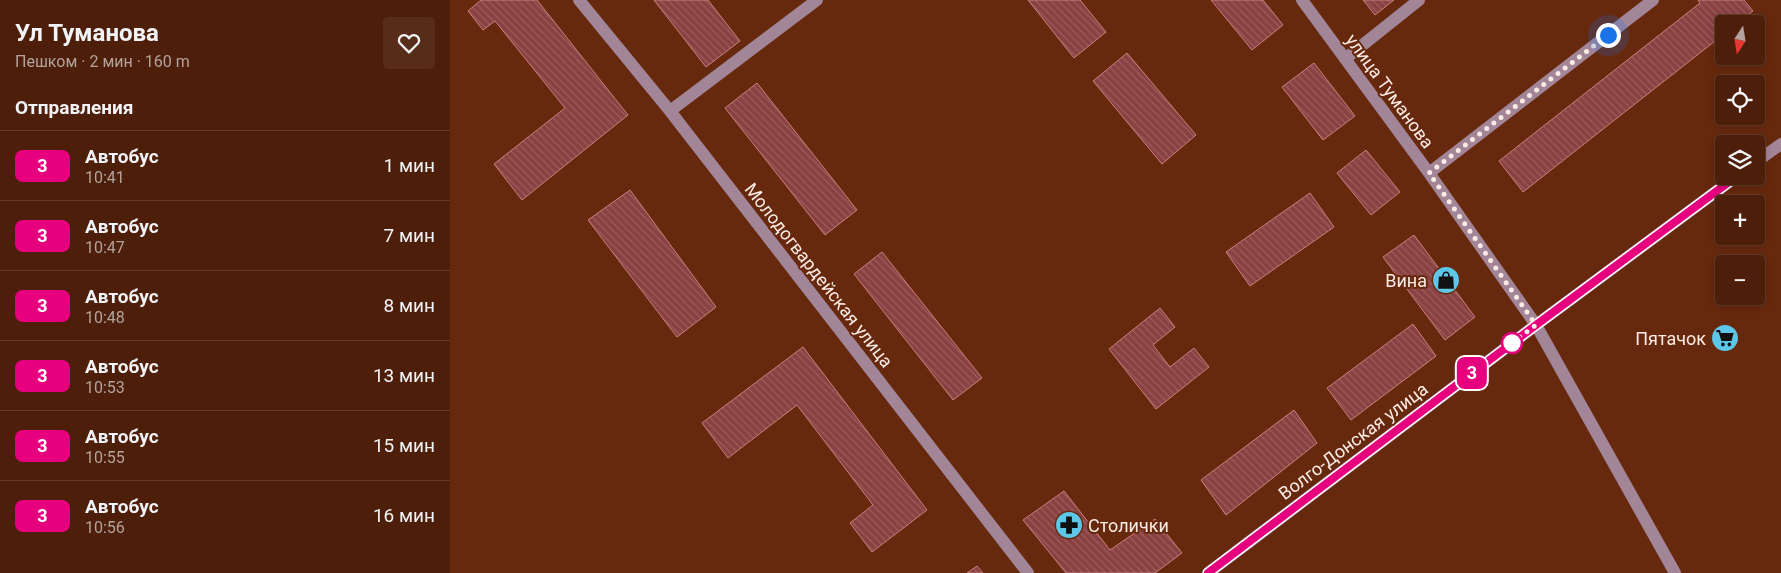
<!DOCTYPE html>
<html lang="ru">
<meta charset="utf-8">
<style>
body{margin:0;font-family:Roboto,sans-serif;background:#572c18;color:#f1f3f6;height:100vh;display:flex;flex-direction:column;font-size:19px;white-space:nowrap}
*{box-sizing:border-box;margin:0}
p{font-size:16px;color:#b3a29c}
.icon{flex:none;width:28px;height:28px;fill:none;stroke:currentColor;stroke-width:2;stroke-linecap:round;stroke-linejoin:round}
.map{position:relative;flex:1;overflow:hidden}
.details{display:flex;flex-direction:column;background:#4d1f0a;width:450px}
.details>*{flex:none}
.badge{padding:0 10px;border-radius:8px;font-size:18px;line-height:32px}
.needle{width:32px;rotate:192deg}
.tools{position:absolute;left:1265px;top:15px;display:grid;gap:10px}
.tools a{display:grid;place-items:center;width:50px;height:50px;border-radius:5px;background:#4d1f0a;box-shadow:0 2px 8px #0003,0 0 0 1px #643d2b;font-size:25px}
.you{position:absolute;width:25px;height:25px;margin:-12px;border:4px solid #fff;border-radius:50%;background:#1a73e8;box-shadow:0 0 0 8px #1a73e833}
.map>.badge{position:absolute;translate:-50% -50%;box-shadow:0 0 0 2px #fff}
h2{padding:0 15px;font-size:19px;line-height:45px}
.round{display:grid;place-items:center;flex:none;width:52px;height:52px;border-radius:5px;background:#572c18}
.summary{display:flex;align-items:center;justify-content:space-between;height:85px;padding:0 15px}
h1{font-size:24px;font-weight:700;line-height:38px}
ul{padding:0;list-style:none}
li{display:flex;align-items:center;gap:15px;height:70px;padding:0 15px;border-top:1px solid #643d2b}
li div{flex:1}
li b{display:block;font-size:19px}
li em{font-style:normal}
li .badge{min-width:55px;font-weight:700;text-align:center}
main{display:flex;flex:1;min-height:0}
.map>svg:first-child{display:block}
.building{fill:url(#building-back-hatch);stroke:#cc7e7d}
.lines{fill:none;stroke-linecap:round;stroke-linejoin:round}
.minor{stroke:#a38598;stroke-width:12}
.line-casing{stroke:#fff;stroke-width:11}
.line{stroke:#e6007e;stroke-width:8}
.walk{stroke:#fcebe5;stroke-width:5;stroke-dasharray:0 9}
.stop-dot{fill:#fff;stroke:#e6007e;stroke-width:2.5}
.labels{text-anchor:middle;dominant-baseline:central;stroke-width:4;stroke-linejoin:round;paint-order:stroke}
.street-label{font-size:18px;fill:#fcebe5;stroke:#67290e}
.poi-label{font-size:18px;fill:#fcebe5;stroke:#67290e;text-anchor:end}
</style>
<main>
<section class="details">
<div class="summary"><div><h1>Ул Туманова</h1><p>Пешком · 2 мин · 160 m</p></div><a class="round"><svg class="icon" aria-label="heart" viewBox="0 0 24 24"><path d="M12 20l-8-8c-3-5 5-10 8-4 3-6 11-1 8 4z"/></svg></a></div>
<h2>Отправления</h2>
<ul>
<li><span class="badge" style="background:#e6007e;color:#fff">3</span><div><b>Автобус</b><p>10:41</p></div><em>1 мин</em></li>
<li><span class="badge" style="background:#e6007e;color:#fff">3</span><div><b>Автобус</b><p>10:47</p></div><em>7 мин</em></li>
<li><span class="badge" style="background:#e6007e;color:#fff">3</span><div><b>Автобус</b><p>10:48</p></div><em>8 мин</em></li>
<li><span class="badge" style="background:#e6007e;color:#fff">3</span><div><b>Автобус</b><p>10:53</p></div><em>13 мин</em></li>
<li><span class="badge" style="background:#e6007e;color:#fff">3</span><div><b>Автобус</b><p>10:55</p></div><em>15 мин</em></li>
<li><span class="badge" style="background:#e6007e;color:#fff">3</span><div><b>Автобус</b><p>10:56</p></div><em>16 мин</em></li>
</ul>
</section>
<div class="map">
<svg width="1331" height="573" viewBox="0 0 1331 573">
<defs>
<pattern id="building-back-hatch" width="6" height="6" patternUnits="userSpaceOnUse" patternTransform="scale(1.25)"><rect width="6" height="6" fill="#894142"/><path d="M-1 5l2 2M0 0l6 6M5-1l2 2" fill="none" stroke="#9b5d5d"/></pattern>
</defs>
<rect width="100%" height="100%" fill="#67290e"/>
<!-- building -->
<path class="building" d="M31 0H87L178 115 72 200 44 164 115 108 45 21 33 30 18 11Z
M204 0H258L290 41 256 67Z
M578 0H630L656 32 624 58Z
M761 0H813L833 25 802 50Z
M913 0H944L925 15Z
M1248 0H1294L1303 11 1286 24H1274V34L1073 192 1049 161 1250 3Z
M677 53 746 135 712 164 643 81Z
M864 63 905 116 873 140 832 87Z
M307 83 407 210 375 235 275 108Z
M916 150 950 192 921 215 887 173Z
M180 190 266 307 227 337 138 220Z
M860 193 884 227 800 286 776 252Z
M964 235 1025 317 995 340 933 257Z
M432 252 532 378 503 400 404 274Z
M710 308 725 327 703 345 720 367 744 348 759 367 706 409 659 349Z
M963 324 986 356 901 420 877 388Z
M353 347 477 510 422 552 400 523 423 505 347 405 278 458 252 423Z
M844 410 867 443 776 515 751 480Z
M614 491 660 550 705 519 732 553 705 573H616L573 520Z
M527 566 533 573H517Z"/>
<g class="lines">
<!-- minor -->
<path class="minor" d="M129 0 220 111 578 573
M852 0 979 173 1086 325 1225 573
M895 59 969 0
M220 111 367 0
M1306 162 1331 144
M979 173 1203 0
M758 573 1086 325 1287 176"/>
</g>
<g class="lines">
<!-- line casing -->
<g class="line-casing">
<path id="line" d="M758 573 1086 325 1287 176"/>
</g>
<!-- line -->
<use href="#line" class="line"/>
<!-- walk -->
<path class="walk" d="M1062 343 1055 348 1086 325 979 173 1158 35"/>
</g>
<!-- icons -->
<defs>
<g id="shop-disc" transform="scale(1.4375)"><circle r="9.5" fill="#5dc7e8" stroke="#67290e"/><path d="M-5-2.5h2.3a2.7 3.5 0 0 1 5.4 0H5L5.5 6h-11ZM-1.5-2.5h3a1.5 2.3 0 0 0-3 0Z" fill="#111"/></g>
<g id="supermarket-disc" transform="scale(1.4375)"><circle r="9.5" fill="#5dc7e8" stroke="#67290e"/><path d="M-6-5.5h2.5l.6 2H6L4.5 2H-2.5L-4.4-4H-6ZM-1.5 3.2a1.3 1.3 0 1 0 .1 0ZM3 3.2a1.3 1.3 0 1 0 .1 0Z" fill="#111"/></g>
<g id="pharmacy-disc" transform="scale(1.4375)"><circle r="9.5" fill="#5dc7e8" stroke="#67290e"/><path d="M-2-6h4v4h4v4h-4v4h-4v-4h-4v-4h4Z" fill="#111"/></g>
</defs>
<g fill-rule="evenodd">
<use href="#shop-disc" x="996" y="280"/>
<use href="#supermarket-disc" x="1275" y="338"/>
<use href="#pharmacy-disc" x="619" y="525"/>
</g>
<!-- markers -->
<circle class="stop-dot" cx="1062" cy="343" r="10"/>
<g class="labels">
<!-- street labels -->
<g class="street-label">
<text transform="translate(940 91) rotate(54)">улица Туманова</text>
<text transform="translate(369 275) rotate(52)">Молодогвардейская улица</text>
<text transform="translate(903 441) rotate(-37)">Волго-Донская улица</text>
</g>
<!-- poi labels -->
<g class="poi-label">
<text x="977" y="280">Вина</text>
<text x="1256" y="338">Пятачок</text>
<text x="638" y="525" text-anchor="start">Столички</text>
</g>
</g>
</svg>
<div class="tools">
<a><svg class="needle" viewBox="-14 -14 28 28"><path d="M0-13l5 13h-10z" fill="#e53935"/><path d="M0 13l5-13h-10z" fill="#b3a29c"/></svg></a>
<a><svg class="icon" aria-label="locate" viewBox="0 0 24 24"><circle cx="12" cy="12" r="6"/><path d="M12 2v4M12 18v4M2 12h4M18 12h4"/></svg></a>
<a><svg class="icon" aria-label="layers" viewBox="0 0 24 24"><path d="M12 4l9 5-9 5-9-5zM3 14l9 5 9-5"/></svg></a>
<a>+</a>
<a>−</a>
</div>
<div class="you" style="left:1158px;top:35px"></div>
<b class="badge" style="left:1022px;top:373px;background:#e6007e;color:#fff">3</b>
</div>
</main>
